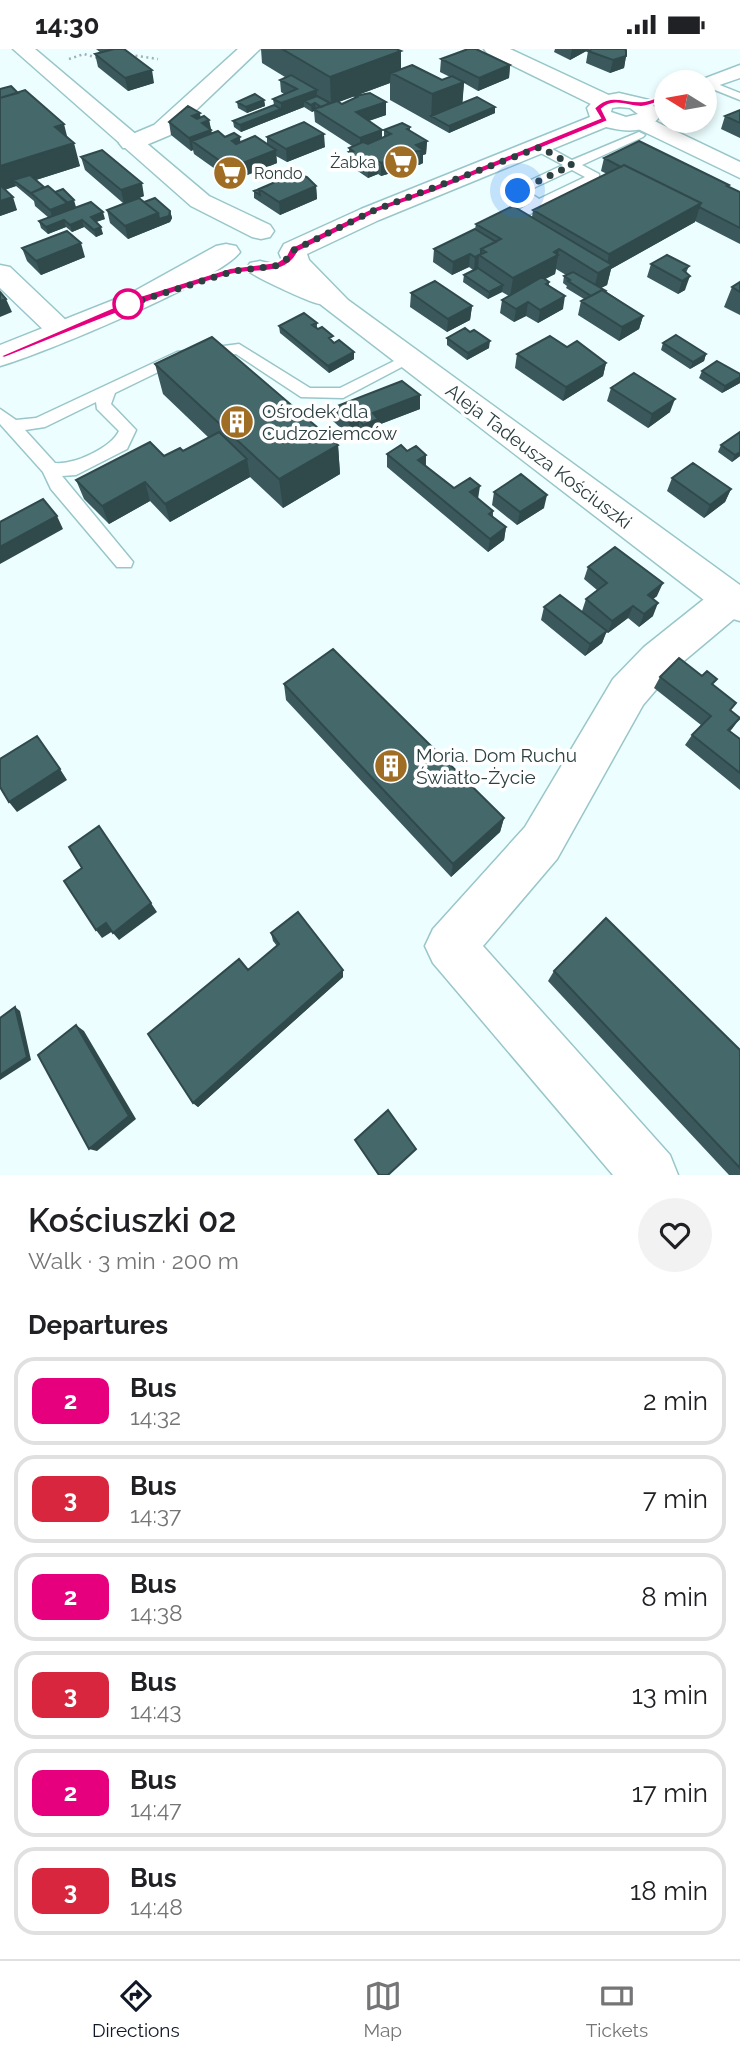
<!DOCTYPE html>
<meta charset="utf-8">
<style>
body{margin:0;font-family:Raleway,sans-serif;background:#f2f2f2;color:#202124;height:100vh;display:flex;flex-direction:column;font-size:26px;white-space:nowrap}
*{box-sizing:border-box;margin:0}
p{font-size:23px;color:#757577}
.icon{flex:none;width:38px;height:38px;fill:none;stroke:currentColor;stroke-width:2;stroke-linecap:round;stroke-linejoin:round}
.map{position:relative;height:1126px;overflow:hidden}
.drawer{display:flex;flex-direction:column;background:#fff;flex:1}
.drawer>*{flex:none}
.badge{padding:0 14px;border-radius:10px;font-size:24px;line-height:46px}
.needle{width:46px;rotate:281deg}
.controls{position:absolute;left:654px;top:21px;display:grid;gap:14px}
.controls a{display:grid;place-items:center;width:63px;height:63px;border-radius:50%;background:#fff;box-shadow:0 4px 10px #0003;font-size:35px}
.you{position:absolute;width:35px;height:35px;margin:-18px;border:5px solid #fff;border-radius:50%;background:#1a73e8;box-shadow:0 0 0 10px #1a73e833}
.map>.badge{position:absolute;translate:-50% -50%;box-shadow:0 0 0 4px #fff}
h2{padding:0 28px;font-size:26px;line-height:63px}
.round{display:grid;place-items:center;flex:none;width:74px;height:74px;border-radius:37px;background:#f2f2f2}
.head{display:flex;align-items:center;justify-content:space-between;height:119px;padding:0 28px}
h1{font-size:33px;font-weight:600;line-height:52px}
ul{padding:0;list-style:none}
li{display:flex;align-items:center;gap:21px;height:88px;margin:0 14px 10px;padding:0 14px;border:4px solid #e0e0e0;border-radius:21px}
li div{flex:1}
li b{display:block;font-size:26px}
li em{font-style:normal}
li .badge{min-width:77px;font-weight:700;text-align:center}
.status{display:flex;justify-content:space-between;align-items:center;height:49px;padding:0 35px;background:#fff;direction:ltr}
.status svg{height:19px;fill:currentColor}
.tabs{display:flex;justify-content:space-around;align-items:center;height:98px;border-top:2px solid #e0e0e0;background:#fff;font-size:19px;color:#757577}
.tabs a{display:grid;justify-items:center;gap:4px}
.tabs .current{color:#111827}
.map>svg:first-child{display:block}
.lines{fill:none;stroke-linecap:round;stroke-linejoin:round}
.service-casing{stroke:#99c6c9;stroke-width:3}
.minor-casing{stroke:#99c6c9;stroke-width:3}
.tertiary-casing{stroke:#99c6c9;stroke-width:3}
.path{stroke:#9eb1b2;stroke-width:2.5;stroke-dasharray:2 3.5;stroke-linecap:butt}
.service{fill:#fff;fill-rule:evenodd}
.minor{fill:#fff;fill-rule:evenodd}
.tertiary{fill:#fff;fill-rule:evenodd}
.wall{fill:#3b595c}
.shaded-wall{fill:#30494b}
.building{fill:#45686b;stroke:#30494b;stroke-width:2}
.line{fill:#e6007e;stroke:#fff;stroke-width:2}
.walk{stroke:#2d4041;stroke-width:7;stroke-dasharray:0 12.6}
.stop-dot{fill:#fff;stroke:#e6007e;stroke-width:3.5}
.labels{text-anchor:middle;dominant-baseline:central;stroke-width:7;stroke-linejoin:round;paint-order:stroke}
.far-poi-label{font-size:16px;fill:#2d4041;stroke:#fff;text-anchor:end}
.poi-label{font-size:19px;fill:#2d4041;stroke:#fff;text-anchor:start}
.street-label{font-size:19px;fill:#2d4041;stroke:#fff}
</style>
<div class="status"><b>14:30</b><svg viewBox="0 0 49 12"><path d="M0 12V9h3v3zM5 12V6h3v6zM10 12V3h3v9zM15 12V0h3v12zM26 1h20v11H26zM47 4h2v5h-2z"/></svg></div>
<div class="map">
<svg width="740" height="1126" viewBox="0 0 740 1126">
<rect width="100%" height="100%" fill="#ecfeff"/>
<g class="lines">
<!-- service casing -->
<g class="service-casing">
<path id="service" d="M707 31 740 44V51L705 37V33H702Z
M639 83 645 86 643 88 582 116 599 125V131L518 171 513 172 507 168 529 155 514 145V139L563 116 535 101V95H543L572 111ZM572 121 585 128 539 150 527 142Z
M239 295 310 339H340L404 307H414L417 310 343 349 301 348 236 305 185 310 115 344 111 355 136 381 127 400 76 426 62 427 133 513 131 518H117L51 440 43 423 0 375V360L16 371 36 369 177 303ZM96 353 97 360 119 382C111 399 74 416 55 414L25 381 45 378Z"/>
</g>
<!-- minor casing -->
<g class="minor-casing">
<path id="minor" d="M238 0H260L170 86 139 99H123L119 94 123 89 154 76Z
M484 0H510L613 48 616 53 613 58H597L487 4Z
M642 66 740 113V129L634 78 631 73 634 68Z
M0 216 10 218 71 276 76 282 71 288 61 291 51 288 0 239Z
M731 535 740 538V565L672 622 643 656 557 810 483 897 670 1106 678 1126H613L433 914 425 897 433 880 525 778 613 630 644 598 718 539Z"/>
</g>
<!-- tertiary casing -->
<g class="tertiary-casing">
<path id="tertiary" d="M13 0H35L209 147 270 176 274 182 270 188 261 190 252 188 191 157Z
M740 16V29L705 41V33H695Z
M619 44 649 51 661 66C648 85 626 83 606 78L379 171 307 205 309 211 348 251 740 536V572L726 568 320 255C311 254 250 226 246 220L250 214 260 212 285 218 279 204 284 195 361 160 590 68 587 59 597 48ZM619 58 630 59 638 65 626 68 611 63 612 59Z
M226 195 236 197 240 203C219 232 40 306 0 317V296L131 244 216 197Z"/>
</g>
<!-- path -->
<path class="path" d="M130 6 158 10
M69 10 84 5 101 10"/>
<!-- service -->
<use href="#service" class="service"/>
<!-- minor -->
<use href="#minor" class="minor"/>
<!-- tertiary -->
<use href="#tertiary" class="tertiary"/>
</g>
<!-- wall -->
<path class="wall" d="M96 0H124L154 34 128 42 98 18 95 5 101 4Z
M261 0H396L401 20 442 31 450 28 440 23 441 10 510 16 509 29 478 42 464 34 462 54 495 58V64L449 84 390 51V34L338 53 342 55 355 49V47L386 66 369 72 382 81V89L384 88V81L410 78V82L427 92 426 105 423 106V114L419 116H410L394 125 391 124 381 127 378 125 368 129 349 116V99L352 97 315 73 314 62 312 63 304 58 241 83 234 78 233 72 274 56 273 50 284 45 281 43 280 31 285 28 262 14Z
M555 0H590L570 11 554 3Z
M588 2 626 7 624 19 610 24 586 14Z
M0 40 67 89 80 117 36 131 44 138 55 143 76 158 70 161 105 170 96 173 103 185 96 188 84 178 72 183 66 178 48 185 41 179 39 172 49 169 35 157 34 152 16 137 5 141 17 161 0 167Z
M264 51 265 57 247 64 238 59 237 53Z
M740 61V89L721 80 725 67Z
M200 68 209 71 212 84 225 88H240V93L267 96V88L325 98 287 113 276 107 277 114 232 132 194 105 193 101 191 102 171 86 169 73Z
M81 108 144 147 139 149 144 153 170 162 172 169 170 173 128 190 110 174 107 161 123 154 85 121Z
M604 109 729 136 728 138 740 143V195L695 172V173L611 220 607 236 601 239 643 267 639 280 619 292 578 266 581 252 584 250 566 239 567 237 563 234 564 227 566 226 556 220 555 225 545 230 549 233V237L563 260 538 274 526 267 514 273 500 264 502 251 509 247 502 243 488 250 463 233 464 226 473 221 469 218 452 226 433 213 434 200 475 180 476 175 532 168 533 161 607 125 601 122Z
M296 124 316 137 317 150 280 166 254 149V142Z
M22 199 85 208 41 226 27 212Z
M651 215 689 217 686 224 685 241 678 245 647 228Z
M740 233V266L724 258 732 238Z
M411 244 472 257 470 271 447 283 410 258Z
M317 274V280L334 294 354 303V310L329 324 280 284 279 277Z
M447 289 489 299 467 311 447 296Z
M663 294 706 305 704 312 690 320 661 301Z
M567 298 606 314 603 327 563 352 515 319 517 305Z
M155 315 338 396 340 425 283 459 250 428 170 473 150 452 109 475 84 450 76 431 183 402 209 389 163 345Z
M702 322 740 334 722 344 699 329Z
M611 339 670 363 648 379 607 352Z
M420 346V360L378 376V383L364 389 359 383 349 387 333 372 332 359Z
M740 383V407L732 413 718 403 721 396Z
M407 402 426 406V417L454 439 478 450 493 462V468L506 478 504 491 488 503 387 418V405Z
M672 429 731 440 725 453 704 469 667 442Z
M494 443 544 459 517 476 492 456Z
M588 518 657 547 653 550V567L639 578 628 569 608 584 606 583 602 594 585 607 541 571 544 558 582 562 586 550 597 541 584 530Z
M660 628 713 636 731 662 740 669 730 682 740 690V741L685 696 692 686 701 676 654 639Z
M284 635 504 769 500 783 451 828 286 651Z
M271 884 343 921V928L198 1058 193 1054 248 921 277 897 273 892Z
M554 922 740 1001V1126H729L548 932Z"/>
<!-- shaded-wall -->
<path class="shaded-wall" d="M572 0H590L570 11Z
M401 2V29L391 24 390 34 331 56 330 28Z
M626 7 624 19 610 24 613 11Z
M510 16 509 29 478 42 479 29Z
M152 21 154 34 128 42 125 29Z
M464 33 462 61 431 67V74L432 45Z
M317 41V54H315L316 61 312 63 311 56 304 52V58L241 83 240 76 281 60V54Z
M264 51 265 57 247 64 246 58Z
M386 53V66L356 76V63Z
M495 58V64L449 84V77Z
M200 64 202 77 192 67Z
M209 71 213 94 192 92 193 101 191 102 189 89 202 74Z
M64 75 69 95 74 94 80 117 20 136 13 131 16 137 0 142V117L55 78Z
M382 81V94L360 102V89Z
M324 85 325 98 287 113 286 100Z
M240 88 241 101 232 92Z
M427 92 426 105 423 106V114L419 116 420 102 416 96Z
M276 101 277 114 232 132 230 119Z
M411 103 410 116 394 125V112Z
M391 110V124L381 127V114Z
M378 112V125L368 129V116Z
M142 134 144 147 124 155 121 141Z
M316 137 317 150 280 166 279 153Z
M13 148 17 161 0 167V152Z
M74 151 76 158 70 160 72 168 54 174 50 161Z
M701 154 695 173 611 220 607 236 593 243 598 224 606 220 609 205Z
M170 162 172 169 170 173 128 190 125 177 158 164Z
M103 163 105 170 93 174 91 168Z
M64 171 66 178 48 185 46 178Z
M82 171 84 178 72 183 70 176Z
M101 178 103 185 96 188 94 181Z
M81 194 85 208 41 226 36 212Z
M559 200 555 225 510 248 513 229Z
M470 205 469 218 452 226 453 213Z
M479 206 478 220 474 222 475 208Z
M690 227 685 241 678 245 682 232Z
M503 236 502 243 488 250 489 243Z
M565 247 563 260 538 274 540 261Z
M6 250 12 263 0 268V252Z
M528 253 526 267 514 273 516 260Z
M472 257 470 271 447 283 448 270Z
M643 267 639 280 619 292 622 278Z
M490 292 489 299 467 311 468 304Z
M354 303V310L329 324 328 317Z
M706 305 704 312 690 320 693 313Z
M606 314 603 327 563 352 566 338Z
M740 328V334L722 344 725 337Z
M420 346V360L378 376V383L364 389 363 376 373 364Z
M675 350 670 363 648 379 652 365Z
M359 370V383L349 387V373Z
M338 396 340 425 283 459 279 430Z
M740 403V407L732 413 735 406Z
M426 406 425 419 418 411Z
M247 410 250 428 170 473 165 455Z
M145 433 150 452 109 475 102 457Z
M480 437 478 450 470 443Z
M731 440 725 453 704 469 710 456Z
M547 446 544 459 517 476 520 463Z
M57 467 63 480 0 515V498Z
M506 478 504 491 488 503 490 490Z
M663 534 657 547 643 558 648 546Z
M658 554 653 567 639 578 644 565Z
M633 557 628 569 608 584 612 572Z
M607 582 602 594 585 607 590 595Z
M740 669 732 680 720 692 728 681Z
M60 720 67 731 17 763 9 753Z
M504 769 500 783 451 828 453 815Z
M151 854 157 863 119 891 113 884Z
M106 874 113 882 102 889 96 881Z
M343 921V928L198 1058 193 1054Z
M15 958 20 962 31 1011 0 1031V1026Z
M76 976 84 982 136 1070 97 1102 89 1100Z"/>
<!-- building -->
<path class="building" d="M114 0H124L152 21 125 29 95 5Z
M282 0H396L401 2 330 28Z
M468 0H476L510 16 479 29 441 10Z
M592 0H624L626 1V7L613 11 588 2Z
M412 16 442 31 452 27 464 33 432 45 391 24Z
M291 26 317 41 281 54 273 50 297 40 280 31Z
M11 37 18 44 0 49V40Z
M25 41 64 75 55 78 74 94 0 117V49Z
M370 44 386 53 356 63 382 81 360 89 314 60 337 52 342 55 357 48 355 47Z
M255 45 264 51 246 58 237 53Z
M317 47 330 54 321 58 315 54 311 56 304 52Z
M477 48 495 58 449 77 431 67Z
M274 56 281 60 240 76 233 72Z
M188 57 200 64 192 67 197 70 204 67 209 71 202 74 211 81 189 89 169 73Z
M740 61V74L725 67Z
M304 73 324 85 286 100 267 88Z
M402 74 410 78 407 80 427 92 416 96 423 101 420 102 411 103 394 112 391 110 381 114 378 112 368 116 349 103 353 102 349 99 363 93 368 95 391 85 384 81Z
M218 82 225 88 234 84 240 88 232 92 236 95 255 87 276 101 230 119 192 92Z
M639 92 729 136 727 137 740 143V179L699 158 701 154 624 116 621 118 604 109Z
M102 101 142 134 121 141 81 108Z
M624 116 701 154 609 205 533 161Z
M296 124 307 128 316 137 279 153 259 140Z
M30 126 44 138 31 144 32 145 13 131Z
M0 136 13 148 0 152Z
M269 136 259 140 260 146 254 142Z
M48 137 68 154 50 161 31 144Z
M63 140 74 151 67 154 55 143Z
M139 149 158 164 125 177 107 161Z
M155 149 170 162 169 167 159 170 158 164 144 153Z
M91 153 103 163 91 168 101 178 94 181 82 171 70 176 64 171 46 178 39 172Z
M513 157 612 216 598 224 559 200 554 203 558 206 513 229 479 206 486 203 481 200 501 190 476 175Z
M475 180 496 193 481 200V205L475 208 470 205 453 213 434 200Z
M67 182 81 194 36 212 22 199Z
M667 206 689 217 683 221 690 227 682 232 651 215Z
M478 219 503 236 489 243 464 226Z
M573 223 606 242 605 243 602 241 591 247 568 232 570 231 564 227Z
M542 228 549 233 546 235 565 247 540 261 528 253 516 260 502 251Z
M435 232 472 257 448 270 411 244Z
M740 233V243L732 238Z
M602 241 643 267 622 278 581 252Z
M0 243 6 250 0 252Z
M304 264 317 274 312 276 318 280 322 278 333 287 329 289 334 294 339 291 354 303 328 317 279 277Z
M465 279 470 283 474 281 490 292 468 304 447 289Z
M676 286 706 305 693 313 663 294Z
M550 287 567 298 577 292 606 314 566 338 517 305Z
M212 288 338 396 279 430 155 315Z
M717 312 740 325V328L725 337 702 322Z
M634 324 675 350 652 365 611 339Z
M402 332 420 346 373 364 378 370 363 376 359 370 349 373 332 359Z
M219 383 247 410 165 455 145 433 102 457 76 431 150 393 164 407 180 399 183 402Z
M740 383V403L735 406 721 396Z
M401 396 407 402 416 397 426 406 418 411 454 439 470 429 480 437 470 443 493 462 489 465 506 478 490 490 387 405Z
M693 414 731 440 710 456 672 429Z
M521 425 547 446 520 463 494 443Z
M43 450 57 467 0 498V473Z
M615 498 663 534 648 546 658 554 644 565 633 557 612 572 586 550 607 534 588 518Z
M560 546 607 582 590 595 544 558Z
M333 600 504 769 453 815 284 635Z
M679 609 702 627 707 622 717 630 712 635 736 654 730 661 740 669 728 681 740 690V724L692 686 711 667 660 628Z
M37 687 60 720 9 753 0 738V710Z
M99 777 151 854 113 884 106 874 96 881 64 832 82 819 69 798Z
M298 863 343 921 193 1054 148 985 239 910 248 921 279 895 271 884Z
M606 869 740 1001V1119L554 922Z
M15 958 27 1008 0 1026V969Z
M76 976 129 1067 89 1100 38 1006Z
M388 1061 416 1100 388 1126H379L355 1091Z"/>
<!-- line -->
<path class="line" d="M667 45 670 49C661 52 650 57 641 58 628 58 615 49 602 60L608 72 437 142 378 163 298 203C286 229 253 219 230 226 153 248 79 279 4 309L0 307 137 248 230 219 277 213 286 207 290 199 372 159 430 138 600 69 594 59C612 41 626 55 644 52 652 51 659 47 667 45Z"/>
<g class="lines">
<!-- walk -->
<path class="walk" d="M128 255 123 257 234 222 275 217 290 208 294 201 375 161 540 98 572 116 518 142"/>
</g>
<!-- icons -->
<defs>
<g id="supermarket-disc" transform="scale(1.75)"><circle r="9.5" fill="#a06d24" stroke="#fff"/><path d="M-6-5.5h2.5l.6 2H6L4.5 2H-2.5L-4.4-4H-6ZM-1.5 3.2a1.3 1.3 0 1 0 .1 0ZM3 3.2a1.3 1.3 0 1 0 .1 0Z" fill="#fff"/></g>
<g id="building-disc" transform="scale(1.75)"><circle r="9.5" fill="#a06d24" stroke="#fff"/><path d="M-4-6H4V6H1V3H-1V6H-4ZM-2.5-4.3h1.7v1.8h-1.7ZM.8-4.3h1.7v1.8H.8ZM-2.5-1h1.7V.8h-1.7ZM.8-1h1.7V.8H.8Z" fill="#fff"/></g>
</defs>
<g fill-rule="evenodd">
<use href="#supermarket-disc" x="401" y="113"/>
<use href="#supermarket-disc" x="230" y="124"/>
<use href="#building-disc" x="237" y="373"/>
<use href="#building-disc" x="391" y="717"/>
</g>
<!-- markers -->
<circle class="stop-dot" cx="128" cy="255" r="14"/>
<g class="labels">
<!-- far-poi labels -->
<g class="far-poi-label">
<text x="376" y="113">Żabka</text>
<text x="254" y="124" text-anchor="start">Rondo</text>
</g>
<!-- poi labels -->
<g class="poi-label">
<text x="262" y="362">Ośrodek dla<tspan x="262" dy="22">Cudzoziemców</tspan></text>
<text x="416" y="706">Moria. Dom Ruchu<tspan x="416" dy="22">Światło-Życie</tspan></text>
</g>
<!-- street labels -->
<g class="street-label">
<text transform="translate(539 407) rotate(37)">Aleja Tadeusza Kościuszki</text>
</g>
</g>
</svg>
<div class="controls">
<a><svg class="needle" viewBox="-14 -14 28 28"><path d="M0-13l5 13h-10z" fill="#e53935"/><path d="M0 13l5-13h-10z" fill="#757577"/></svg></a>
</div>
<div class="you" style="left:518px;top:142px"></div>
</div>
<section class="drawer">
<div class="head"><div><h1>Kościuszki 02</h1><p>Walk · 3 min · 200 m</p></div><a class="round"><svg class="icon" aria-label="heart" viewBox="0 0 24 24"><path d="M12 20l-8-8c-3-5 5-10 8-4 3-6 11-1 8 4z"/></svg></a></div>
<h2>Departures</h2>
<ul>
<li><span class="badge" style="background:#e6007e;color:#fff">2</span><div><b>Bus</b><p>14:32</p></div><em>2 min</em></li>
<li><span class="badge" style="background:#d7263d;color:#fff">3</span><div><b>Bus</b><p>14:37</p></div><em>7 min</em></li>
<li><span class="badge" style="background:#e6007e;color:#fff">2</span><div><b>Bus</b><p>14:38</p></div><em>8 min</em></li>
<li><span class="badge" style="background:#d7263d;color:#fff">3</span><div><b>Bus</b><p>14:43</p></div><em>13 min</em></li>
<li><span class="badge" style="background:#e6007e;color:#fff">2</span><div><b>Bus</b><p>14:47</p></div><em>17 min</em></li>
<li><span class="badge" style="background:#d7263d;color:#fff">3</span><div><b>Bus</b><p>14:48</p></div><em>18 min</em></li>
</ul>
</section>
<nav class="tabs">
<a class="current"><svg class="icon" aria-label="directions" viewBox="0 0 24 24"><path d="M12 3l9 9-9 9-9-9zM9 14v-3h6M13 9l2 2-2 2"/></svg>Directions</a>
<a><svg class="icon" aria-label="map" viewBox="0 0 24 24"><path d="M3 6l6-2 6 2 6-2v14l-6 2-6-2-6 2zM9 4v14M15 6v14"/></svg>Map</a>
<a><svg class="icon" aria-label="tickets" viewBox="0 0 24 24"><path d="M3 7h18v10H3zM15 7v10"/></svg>Tickets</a>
</nav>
